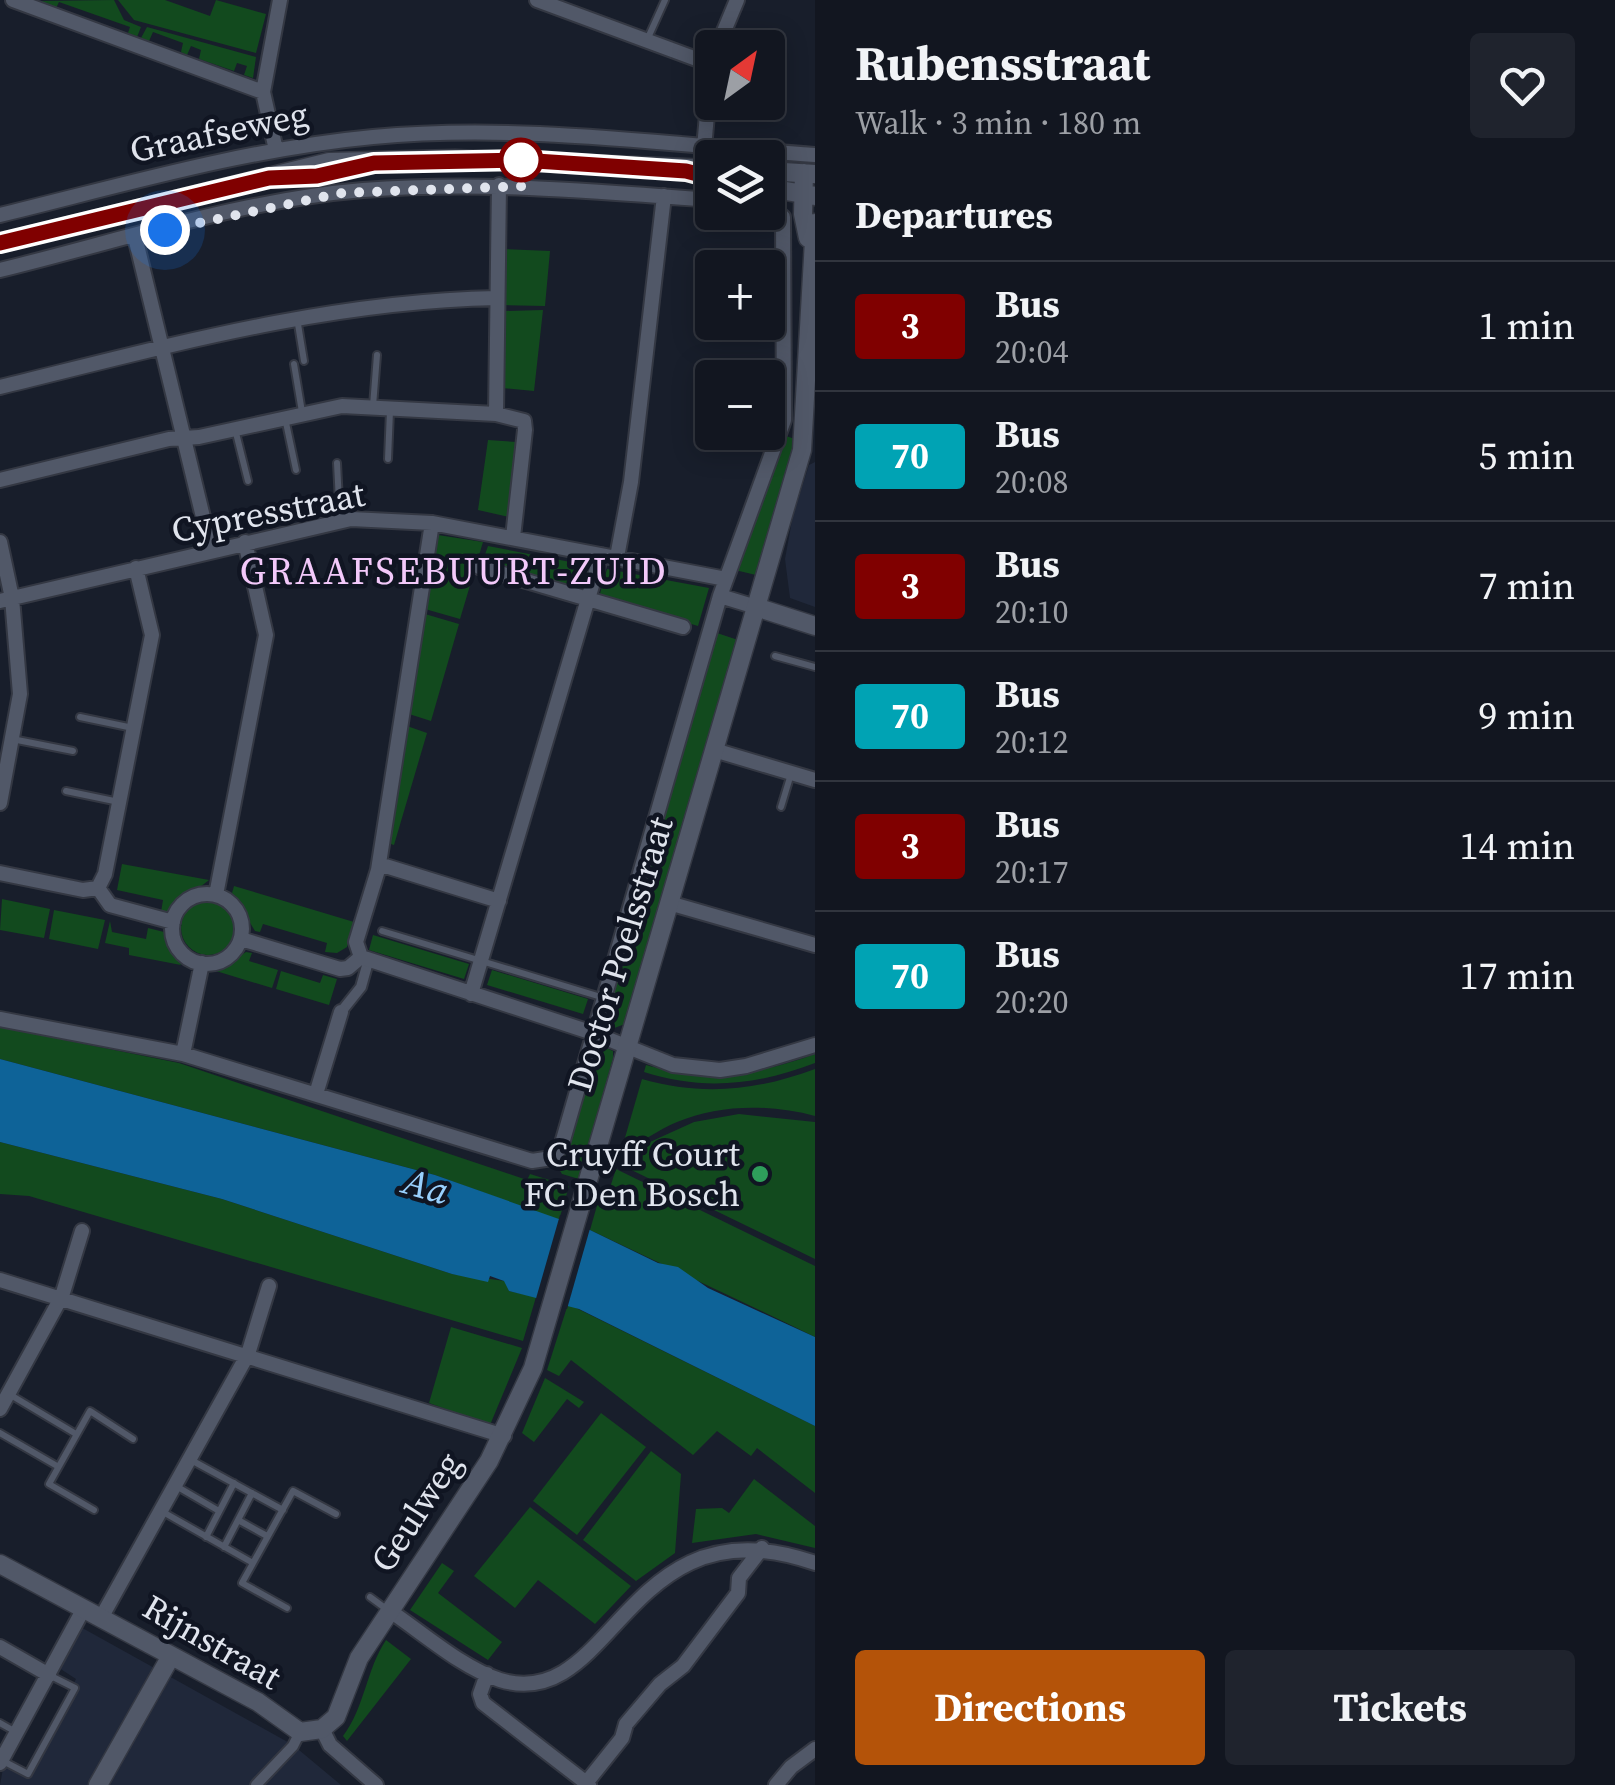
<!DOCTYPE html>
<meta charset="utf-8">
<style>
body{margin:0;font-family:"Source Serif 4",serif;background:#1f232d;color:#f1f3f6;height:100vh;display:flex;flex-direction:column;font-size:38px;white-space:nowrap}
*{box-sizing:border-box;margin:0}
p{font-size:32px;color:#9c9fa5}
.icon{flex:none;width:55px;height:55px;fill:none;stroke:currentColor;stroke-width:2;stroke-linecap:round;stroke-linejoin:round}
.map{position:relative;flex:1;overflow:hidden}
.drawer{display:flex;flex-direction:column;background:#121620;width:800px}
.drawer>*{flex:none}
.badge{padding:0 20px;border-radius:8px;font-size:35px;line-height:65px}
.needle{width:65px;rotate:33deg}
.controls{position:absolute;left:695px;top:30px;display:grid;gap:20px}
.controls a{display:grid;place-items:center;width:90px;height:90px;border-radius:10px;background:#121620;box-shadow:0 5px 25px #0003,0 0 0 2px #31353e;font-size:50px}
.you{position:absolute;width:50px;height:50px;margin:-25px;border:8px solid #fff;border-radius:50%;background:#1a73e8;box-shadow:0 0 0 15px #1a73e833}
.map>.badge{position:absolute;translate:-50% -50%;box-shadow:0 0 0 5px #fff}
h2{padding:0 40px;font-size:38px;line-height:90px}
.round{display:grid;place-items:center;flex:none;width:105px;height:105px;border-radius:10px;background:#1f232d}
.head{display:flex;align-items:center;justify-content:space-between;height:170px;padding:0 40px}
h1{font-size:48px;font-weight:700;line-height:75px}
.cta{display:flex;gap:20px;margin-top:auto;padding:20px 40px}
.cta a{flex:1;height:115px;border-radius:10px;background:#b45309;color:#fff;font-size:40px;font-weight:700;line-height:115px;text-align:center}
.cta a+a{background:#1f232d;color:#f1f3f6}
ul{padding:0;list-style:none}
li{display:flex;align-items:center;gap:30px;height:130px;padding:0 40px;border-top:2px solid #31353e}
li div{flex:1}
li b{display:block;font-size:38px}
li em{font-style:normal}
li .badge{min-width:110px;font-weight:700;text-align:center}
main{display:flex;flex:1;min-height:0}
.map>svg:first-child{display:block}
.built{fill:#20283a}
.green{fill:#124a1e}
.water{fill:#0e6398}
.pier{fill:#181e2b}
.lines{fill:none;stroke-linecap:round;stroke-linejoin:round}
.service-casing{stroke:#343843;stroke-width:10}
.pedestrian-casing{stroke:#343843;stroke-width:14}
.minor-casing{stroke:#343843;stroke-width:18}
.tertiary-casing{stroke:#343843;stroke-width:21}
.service{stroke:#515868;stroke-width:6}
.pedestrian{stroke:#515868;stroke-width:10}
.minor{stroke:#515868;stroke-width:14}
.tertiary{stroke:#515868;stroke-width:18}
.line-casing{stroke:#fff;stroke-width:22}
.line{stroke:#800000;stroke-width:15}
.walk{stroke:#e0e4ed;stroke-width:10;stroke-dasharray:0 18}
.stop-dot{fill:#fff;stroke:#800000;stroke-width:5}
.leisure-dot{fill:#2e9e5b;stroke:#101522;stroke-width:4}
.labels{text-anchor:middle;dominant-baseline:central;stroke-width:9;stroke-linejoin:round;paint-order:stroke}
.street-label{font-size:35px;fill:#e0e4ed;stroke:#101522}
.poi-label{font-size:35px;fill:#e0e4ed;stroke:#101522;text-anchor:end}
.neighbourhood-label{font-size:38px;letter-spacing:2.5px;fill:#f3c9fa;stroke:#101522}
.water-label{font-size:38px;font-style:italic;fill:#99d0fd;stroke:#101522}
</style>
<main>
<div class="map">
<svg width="815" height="1785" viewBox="0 0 815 1785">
<rect width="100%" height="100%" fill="#181e2b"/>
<!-- built -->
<path class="built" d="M815 462V607L790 598 785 559 793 515 809 465Z
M77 1625 293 1745 341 1785H0L4 1763 26 1772 76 1679 56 1666Z"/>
<!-- green -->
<path class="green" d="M114 0 124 20 141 27 137 37 128 33 130 27 59 2 56 8 38 1Z
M118 0H165L210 16 216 0 266 14 256 53 134 20Z
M147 27 256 57 253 78 244 75 247 66 237 63 234 71 199 59 201 50 191 46 187 55 181 52 183 43 153 32 149 41 141 38Z
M503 249 550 251 545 306 502 305Z
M543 310 534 391 502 388 504 311Z
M786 436 795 439V448L756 575 735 570Z
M488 440 517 442 509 517 478 510Z
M438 535 483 542 460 619 425 609Z
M488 546 586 565 578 590 482 563Z
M607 569 709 588 698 626 599 597Z
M425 614 459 624 431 721 409 714Z
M717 633 738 640 625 1024 609 1030 603 1019Z
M407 726 427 733 394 845 388 843Z
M122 864 209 880 167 913 161 912 163 900 117 890Z
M234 886 354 922 347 947 337 953 325 952 327 943 263 924 260 932 255 931 232 893Z
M2 899 50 909 44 938 0 930Z
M181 928a27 27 0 1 1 54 0a27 27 0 1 1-54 0Z
M54 910 105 920 98 949 49 939Z
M110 921 112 932 146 939 148 928 164 932 181 965 129 955V948L105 943Z
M373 935 469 964 464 979 369 950Z
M246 952 252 953 249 961 278 970 272 988 216 971Z
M492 970 588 999 583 1014 487 985Z
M281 971 320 983 323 975 337 979 329 1005 276 989Z
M0 1027 179 1063 527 1180 530 1174 569 1186 559 1220 435 1175 0 1059Z
M601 1046 613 1051V1058L579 1179 562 1174 556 1164 595 1048Z
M815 1054V1063C758 1085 703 1091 644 1072L646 1065C705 1082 758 1075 815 1054Z
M815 1069V1116C771 1104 719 1104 677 1122 659 1129 640 1145 622 1148L642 1079C702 1096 756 1091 815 1069Z
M739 1114 815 1122V1259L617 1163 619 1156 694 1122Z
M0 1142 222 1199 452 1274 505 1281 509 1291 536 1297 523 1341 29 1196 0 1194Z
M616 1169 815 1266V1337C740 1300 665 1266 590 1230L600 1195 607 1197Z
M568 1304 815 1426V1493L757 1448 751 1456 717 1431 693 1455 571 1360 559 1376 547 1370Z
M451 1327 522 1348 490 1425 429 1403Z
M545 1378 584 1402 579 1408 567 1399 534 1442 522 1433Z
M601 1413 646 1447 577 1535 533 1501Z
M651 1451 681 1474 675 1553 636 1581 583 1540Z
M754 1479 815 1526V1548L756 1534 692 1543 696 1509 722 1508 729 1513Z
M530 1507 631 1586 595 1624 538 1580 515 1608 474 1576Z
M442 1563 454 1571 438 1593 502 1642 488 1660 410 1610Z
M386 1640 411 1659 347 1741 343 1736C365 1707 366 1670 386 1640Z"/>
<!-- water -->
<path class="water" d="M0 1059 435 1175 590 1230 658 1263 678 1267 708 1288 815 1337V1426L579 1309 509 1291 504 1281 490 1276 488 1282 452 1274 222 1199 0 1142Z"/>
<!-- pier -->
<path class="pier" d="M560 1215 591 1225 567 1309 535 1302Z"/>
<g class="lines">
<!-- service casing -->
<g class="service-casing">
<path id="service" d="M647 40 665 0
M297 318 304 361
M294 364 302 412
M373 406 377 355
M285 418 296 470
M235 429 248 481
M388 459 390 411
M337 463 340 521
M775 656 815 667
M80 717 133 728
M12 739 73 751
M66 791 119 802
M781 807 791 774
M382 931 601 997
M9 1394 76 1434
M0 1433 57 1466
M191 1460 283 1510
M176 1486 219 1511
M94 1510 49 1484 90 1411 133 1439
M163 1512 253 1563
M238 1520 267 1536
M206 1537 234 1483
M224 1547 252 1493
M370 1597 389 1611
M287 1608 242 1583 293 1491 336 1514
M0 1723 16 1732
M3 1761 28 1774 75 1688 51 1676"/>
</g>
<!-- pedestrian casing -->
<g class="pedestrian-casing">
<path id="pedestrian" d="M341 1012 361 987 368 962
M256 1785 293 1746 300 1732"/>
</g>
<!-- minor casing -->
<g class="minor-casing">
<path id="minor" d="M13 0 263 92
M537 0 710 64
M717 48 737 0
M704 148 712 59
M276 150 263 92 280 0
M499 185 496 414 524 421 525 430 513 537
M0 215C123 185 246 149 373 137 520 123 669 145 815 155
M135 237 211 550
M0 270C119 241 241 200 363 190 480 181 596 191 712 200
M0 387C164 347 327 301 497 298
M0 480 169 439 199 437 342 406 496 414
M0 542 12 598 20 694 0 803
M617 557 631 482 664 196
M479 567 683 627
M720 596 756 607
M0 601 351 519 432 523 726 579
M714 750 815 780
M379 864 499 901
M0 873 83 890 98 888 110 905 173 922
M98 888 105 874 152 635 136 568
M172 929a35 35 0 1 1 70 0a35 35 0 1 1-70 0Z
M216 895 266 635 245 542
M669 903 815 945
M241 939 340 969 348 968 361 957 593 1033 673 1065 720 1070 746 1066 815 1045
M361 957 356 942 378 870 432 523
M471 994 601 555
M0 1019 183 1054 532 1161 552 1158 561 1147 720 596 784 420 783 217 768 204
M183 1054 202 963
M316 1094 341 1012
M0 1280 504 1436
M0 1409 62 1296 82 1231
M390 1611C423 1633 462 1668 500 1680 615 1715 625 1496 815 1563
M101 1618 248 1354 269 1286
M0 1647 49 1675
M487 1674 480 1694 483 1703 589 1785
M322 1729 330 1745 376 1785
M0 1763 83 1610
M586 1783 622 1738 626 1724 660 1684 683 1666 738 1593 739 1578 762 1548
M776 1785 791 1767 815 1749"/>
</g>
<!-- tertiary casing -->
<g class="tertiary-casing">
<path id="tertiary" d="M768 171 815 174
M804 173 803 214 808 238
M768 188 815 196
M0 243 329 162 455 159 712 169
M756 607 815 626
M0 1564 258 1702 300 1732 322 1729 336 1717 359 1658 489 1461 533 1368 802 450 815 223
M98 1785 171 1656"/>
</g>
<!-- service -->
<use href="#service" class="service"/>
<!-- pedestrian -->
<use href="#pedestrian" class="pedestrian"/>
<!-- minor -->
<use href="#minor" class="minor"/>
<!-- tertiary -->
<use href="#tertiary" class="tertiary"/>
</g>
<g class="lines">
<!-- line casing -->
<g class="line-casing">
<path id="line" d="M0 243 269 178 317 176 374 163 521 160 686 171 712 178"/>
</g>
<!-- line -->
<use href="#line" class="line"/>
<!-- walk -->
<path class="walk" d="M165 230 342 193 528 186 521 160"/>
</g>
<!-- markers -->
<circle class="stop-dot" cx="521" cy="160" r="20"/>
<circle class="leisure-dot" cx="760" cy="1174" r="10"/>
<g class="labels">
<!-- street labels -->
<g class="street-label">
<text transform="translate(219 132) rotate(-12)">Graafseweg</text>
<text transform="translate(268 512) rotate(-11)">Cypresstraat</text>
<text transform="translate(620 954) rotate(-73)">Doctor Poelsstraat</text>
<text transform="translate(416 1512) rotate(-57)">Geulweg</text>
<text transform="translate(212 1642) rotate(30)">Rijnstraat</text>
</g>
<!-- poi labels -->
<g class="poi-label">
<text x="740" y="1154">Cruyff Court<tspan x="740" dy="40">FC Den Bosch</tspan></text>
</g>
<!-- neighbourhood labels -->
<g class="neighbourhood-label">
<text x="454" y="571">GRAAFSEBUURT-ZUID</text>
</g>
<!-- water labels -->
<g class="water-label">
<text transform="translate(426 1186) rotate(16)">Aa</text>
</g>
</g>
</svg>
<div class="controls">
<a><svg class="needle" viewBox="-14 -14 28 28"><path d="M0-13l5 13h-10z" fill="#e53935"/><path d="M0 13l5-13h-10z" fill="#9c9fa5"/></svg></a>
<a><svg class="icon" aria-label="layers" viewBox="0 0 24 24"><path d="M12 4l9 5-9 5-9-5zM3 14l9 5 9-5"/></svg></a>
<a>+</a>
<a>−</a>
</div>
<div class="you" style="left:165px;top:230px"></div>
</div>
<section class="drawer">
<div class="head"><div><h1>Rubensstraat</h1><p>Walk · 3 min · 180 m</p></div><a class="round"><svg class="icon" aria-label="heart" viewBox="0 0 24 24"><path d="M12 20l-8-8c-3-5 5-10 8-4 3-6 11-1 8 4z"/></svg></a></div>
<h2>Departures</h2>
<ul>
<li><span class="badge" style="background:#800000;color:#fff">3</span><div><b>Bus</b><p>20:04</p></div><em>1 min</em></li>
<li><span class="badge" style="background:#00a3b4;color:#fff">70</span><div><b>Bus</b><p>20:08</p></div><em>5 min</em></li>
<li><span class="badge" style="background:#800000;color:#fff">3</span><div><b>Bus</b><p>20:10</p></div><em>7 min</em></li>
<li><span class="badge" style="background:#00a3b4;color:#fff">70</span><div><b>Bus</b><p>20:12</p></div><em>9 min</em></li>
<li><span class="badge" style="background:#800000;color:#fff">3</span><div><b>Bus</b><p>20:17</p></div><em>14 min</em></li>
<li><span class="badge" style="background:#00a3b4;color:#fff">70</span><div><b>Bus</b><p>20:20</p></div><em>17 min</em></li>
</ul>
<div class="cta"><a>Directions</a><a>Tickets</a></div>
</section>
</main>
